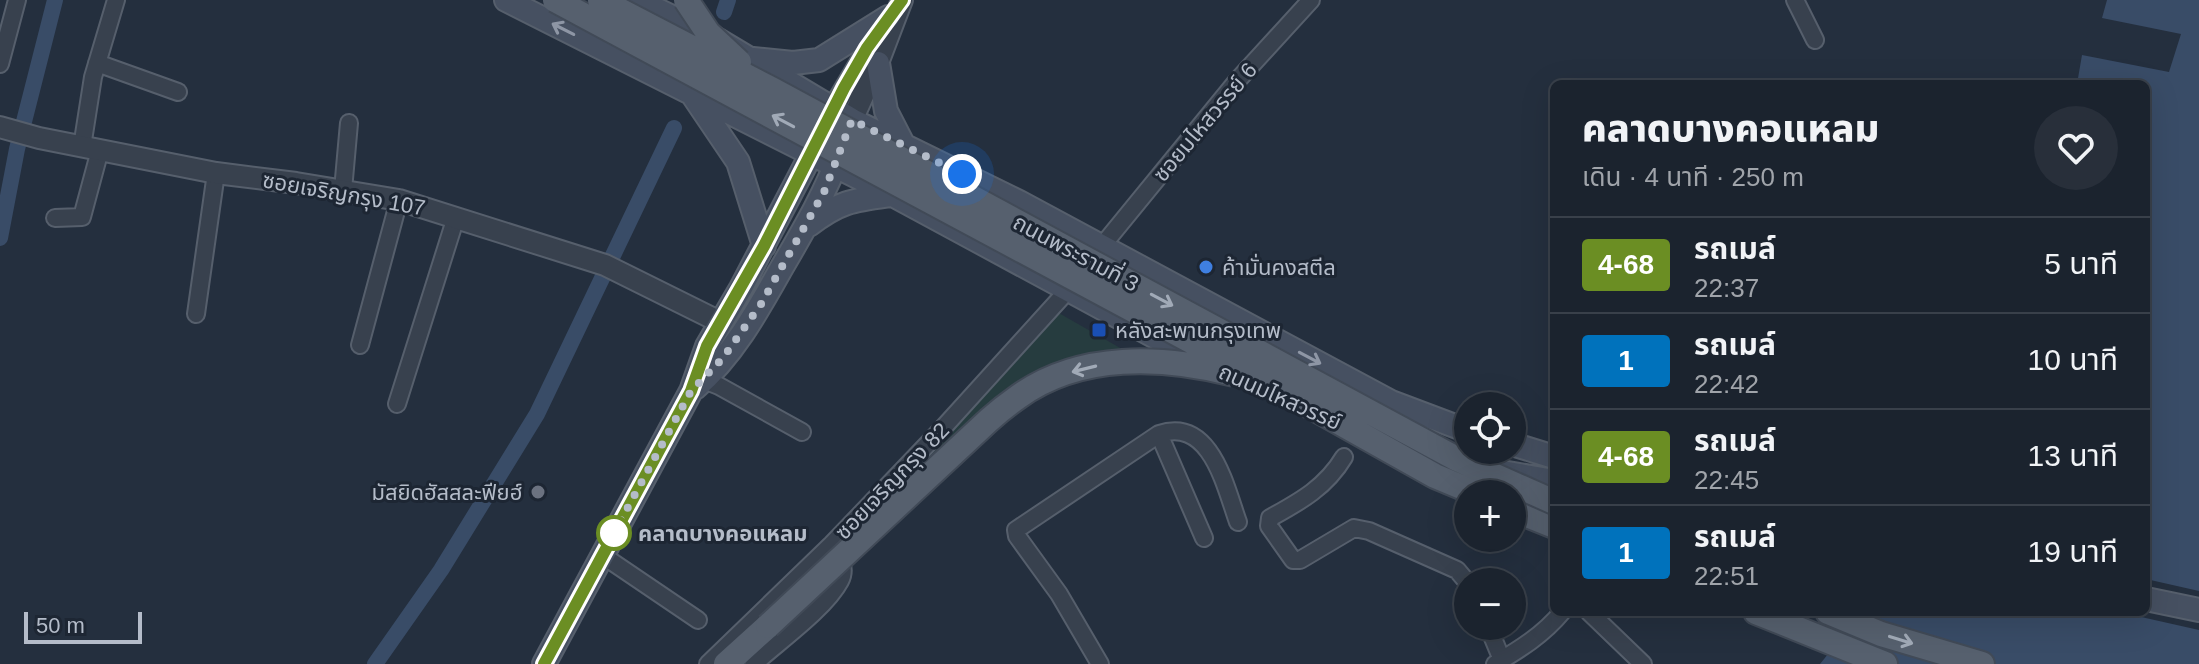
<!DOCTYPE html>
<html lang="th">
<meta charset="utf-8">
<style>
body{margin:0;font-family:Arial,"Noto Sans Thai",sans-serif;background:#282f3a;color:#f1f3f6;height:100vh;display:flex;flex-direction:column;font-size:30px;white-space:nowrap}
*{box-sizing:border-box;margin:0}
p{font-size:26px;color:#a0a4aa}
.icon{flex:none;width:44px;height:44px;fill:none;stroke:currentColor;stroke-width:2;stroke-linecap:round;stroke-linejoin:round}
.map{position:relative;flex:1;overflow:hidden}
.panel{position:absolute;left:1550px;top:80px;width:600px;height:536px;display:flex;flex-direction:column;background:#1b232e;border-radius:12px;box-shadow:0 8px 32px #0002,0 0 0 2px #39404a}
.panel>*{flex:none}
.badge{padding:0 16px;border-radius:6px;font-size:28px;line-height:52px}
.controls{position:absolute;left:1454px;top:392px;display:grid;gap:16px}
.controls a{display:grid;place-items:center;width:72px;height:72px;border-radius:50%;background:#1b232e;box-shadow:0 8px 32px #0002,0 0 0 2px #39404a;font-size:40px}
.scale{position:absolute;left:24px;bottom:20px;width:118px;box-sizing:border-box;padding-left:8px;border:4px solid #b4bcc9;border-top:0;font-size:22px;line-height:28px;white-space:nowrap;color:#b4bcc9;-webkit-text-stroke:6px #1d2633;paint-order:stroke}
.you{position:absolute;width:40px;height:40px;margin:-20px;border:6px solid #fff;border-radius:50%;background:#1a73e8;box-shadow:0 0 0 12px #1a73e833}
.map>.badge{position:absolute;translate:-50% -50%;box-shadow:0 0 0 4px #fff}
.round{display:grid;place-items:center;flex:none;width:84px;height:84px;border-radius:42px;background:#282f3a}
.head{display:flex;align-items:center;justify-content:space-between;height:136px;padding:0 32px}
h1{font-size:38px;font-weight:800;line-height:60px}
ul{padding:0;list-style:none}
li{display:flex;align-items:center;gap:24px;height:96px;padding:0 32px;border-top:2px solid #39404a}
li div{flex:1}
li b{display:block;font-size:30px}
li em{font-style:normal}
li .badge{min-width:88px;font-weight:700;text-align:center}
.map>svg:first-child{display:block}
.green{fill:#263c3f}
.water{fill:#394c67}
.pier{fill:#242f3e}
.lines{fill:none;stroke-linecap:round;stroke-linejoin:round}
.canal{stroke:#394c67;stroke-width:16}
.minor-casing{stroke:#565f6c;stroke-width:20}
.tertiary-casing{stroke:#565f6c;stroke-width:24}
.secondary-casing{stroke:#565f6c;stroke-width:26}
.primary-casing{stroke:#414a57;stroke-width:28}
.minor{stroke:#38414e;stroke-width:16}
.tertiary{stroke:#38414e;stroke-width:20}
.secondary{stroke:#465061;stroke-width:22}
.primary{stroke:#56606e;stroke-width:24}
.primary-bridge-casing{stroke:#414a57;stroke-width:28;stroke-linecap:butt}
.primary-bridge{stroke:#56606e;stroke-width:24}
.oneway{stroke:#8e96a5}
.oneway2{stroke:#a1aab7}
.line-casing{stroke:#fff;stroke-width:18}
.line{stroke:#6b8e23;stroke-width:12}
.walk{stroke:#b4bcc9;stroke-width:8;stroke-dasharray:0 14.4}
.shop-dot{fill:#3f7fe0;stroke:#1d2633;stroke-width:3}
.transit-dot{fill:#1a4fb4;stroke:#1d2633;stroke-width:3}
.worship-dot{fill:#6b7280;stroke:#1d2633;stroke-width:3}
.stop-dot{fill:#fff;stroke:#6b8e23;stroke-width:4}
.labels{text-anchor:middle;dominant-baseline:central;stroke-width:6;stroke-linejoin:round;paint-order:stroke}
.street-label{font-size:22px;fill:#b4bcc9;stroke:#1d2633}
.poi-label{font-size:22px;fill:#b4bcc9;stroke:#1d2633;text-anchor:start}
.stop-label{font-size:22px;font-weight:bold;fill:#b4bcc9;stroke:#1d2633;text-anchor:start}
</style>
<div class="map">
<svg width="2199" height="664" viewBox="0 0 2199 664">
<rect width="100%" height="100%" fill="#242f3e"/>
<!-- green -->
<path class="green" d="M1057 312 1122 349 1098 374 1053 383 839 546Z"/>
<!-- water -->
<path class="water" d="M2107 0H2199V664H1820L1862 612H2146V84H2077L2082 55 2169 72 2181 34 2102 18Z"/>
<!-- pier -->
<path class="pier" d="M2146 579 2199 591V630L2119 612H2146Z"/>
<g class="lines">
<!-- canal -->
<path class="canal" d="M724 12 728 0
M0 238 17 149 55 0
M375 664 441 570 537 414 674 128"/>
<!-- minor casing -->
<g class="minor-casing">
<path id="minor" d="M1795 0 1815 40
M97 63 178 92
M0 64 17 0
M82 147 93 77 116 0
M343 190 349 123
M55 218 82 217 100 150
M1102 246 1236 82 1311 0
M196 314 216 173
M360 345 399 200
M704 380 719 386 802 432
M397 404 456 217
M1159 434 1204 538
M1344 457C1326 487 1301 501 1270 518L1269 526 1293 560H1300L1354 528 1369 531 1457 570 1468 583
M602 555 698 620
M1589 612 1643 664
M1488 626 1502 660
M708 664 832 544 942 429 1068 290
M754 664C778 642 825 609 840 581 845 572 842 561 837 552
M1100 664 1059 594 1017 536 1016 530 1159 434C1211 417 1225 486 1238 522
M1495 664C1520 649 1543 635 1562 612"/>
</g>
<!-- tertiary casing -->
<g class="tertiary-casing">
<path id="tertiary" d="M833 109 885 21
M852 120 878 63 902 0
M0 127 39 138 216 173 296 183 399 200 605 265 720 322"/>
</g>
<!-- secondary casing -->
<g class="secondary-casing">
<path id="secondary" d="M506 0 893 195 1211 367
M637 0 713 37 852 120 1019 202 1391 402 1468 431
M753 59 793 63 819 60 888 17
M878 63 886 111 904 146
M694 97 738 162 764 246
M809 225C840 201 854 200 891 195
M695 388C732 357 758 310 781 269 803 231 825 194 840 153
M1512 444 1554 457
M1502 472 1554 481
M2146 599 2199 610
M544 664 691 391 707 346 741 288 816 145"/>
</g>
<!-- primary casing -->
<g class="primary-casing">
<path id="primary" d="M1512 509 1554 526
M1756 612 1885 664
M1828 612 1881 634 1982 664
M726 664 768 626"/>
</g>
<!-- minor -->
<use href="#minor" class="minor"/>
<!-- tertiary -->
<use href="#tertiary" class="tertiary"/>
<!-- secondary -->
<use href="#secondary" class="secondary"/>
<!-- primary -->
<use href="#primary" class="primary"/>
<!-- primary-bridge casing -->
<g class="primary-bridge-casing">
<path id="primary-bridge" d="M555 0 1271 384 1435 476 1478 494
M600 0 773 90 1455 458 1554 502
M686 0 708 33 739 62
M768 626 989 420C998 412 1008 404 1018 397 1080 352 1163 356 1234 374"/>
</g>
<!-- primary-bridge -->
<use href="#primary-bridge" class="primary-bridge"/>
</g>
<!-- one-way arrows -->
<defs><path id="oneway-shaft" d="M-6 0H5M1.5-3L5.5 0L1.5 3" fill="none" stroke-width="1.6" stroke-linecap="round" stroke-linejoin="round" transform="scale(2)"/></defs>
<g class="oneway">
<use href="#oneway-shaft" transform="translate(563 29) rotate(-153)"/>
<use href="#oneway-shaft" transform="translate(1310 358) rotate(28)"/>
</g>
<g class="oneway2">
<use href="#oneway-shaft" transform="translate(783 121) rotate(-152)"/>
<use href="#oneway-shaft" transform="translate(1162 300) rotate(28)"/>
<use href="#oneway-shaft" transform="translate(1084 369) rotate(166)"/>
<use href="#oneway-shaft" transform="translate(1901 640) rotate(17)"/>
</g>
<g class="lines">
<!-- line casing -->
<g class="line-casing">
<path id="line" d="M544 664 691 391 707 346 764 246 844 88 867 48 902 0"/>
</g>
<!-- line -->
<use href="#line" class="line"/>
<!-- walk -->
<path class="walk" d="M614 533 691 391 723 358 761 304 824 192 852 120 962 174"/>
</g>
<!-- markers -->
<circle class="shop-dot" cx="1206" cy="267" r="8"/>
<rect class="transit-dot" x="1091" y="322" width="16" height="16" rx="4"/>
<circle class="worship-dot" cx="538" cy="492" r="8"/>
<circle class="stop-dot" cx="614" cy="533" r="16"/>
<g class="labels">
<!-- street labels -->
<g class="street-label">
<text transform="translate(1205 122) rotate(-50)">ซอยมไหสวรรย์ 6</text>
<text transform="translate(344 194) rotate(10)">ซอยเจริญกรุง 107</text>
<text transform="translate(1076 253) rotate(28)">ถนนพระรามที่ 3</text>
<text transform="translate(1280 397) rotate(24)">ถนนมไหสวรรย์</text>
<text transform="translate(892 481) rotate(-46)">ซอยเจริญกรุง 82</text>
</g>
<!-- poi labels -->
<g class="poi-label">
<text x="1222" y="267">ค้ามั่นคงสตีล</text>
<text x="1115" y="330">หลังสะพานกรุงเทพ</text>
<text x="522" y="492" text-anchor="end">มัสยิดฮัสสละฟียฮ์</text>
</g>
<!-- stop labels -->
<g class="stop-label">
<text x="638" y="533">คลาดบางคอแหลม</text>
</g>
</g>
</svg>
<div class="controls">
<a><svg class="icon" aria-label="locate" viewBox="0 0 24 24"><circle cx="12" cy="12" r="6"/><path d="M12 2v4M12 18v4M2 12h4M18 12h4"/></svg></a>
<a>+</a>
<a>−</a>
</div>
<div class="scale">50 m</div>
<div class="you" style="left:962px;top:174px"></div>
<section class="panel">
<div class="head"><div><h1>คลาดบางคอแหลม</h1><p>เดิน · 4 นาที · 250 m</p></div><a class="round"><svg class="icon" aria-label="heart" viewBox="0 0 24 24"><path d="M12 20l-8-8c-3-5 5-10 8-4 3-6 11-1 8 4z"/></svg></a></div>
<ul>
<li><span class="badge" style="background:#6b8e23;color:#fff">4-68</span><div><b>รถเมล์</b><p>22:37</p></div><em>5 นาที</em></li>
<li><span class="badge" style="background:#0072bc;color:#fff">1</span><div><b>รถเมล์</b><p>22:42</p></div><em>10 นาที</em></li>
<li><span class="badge" style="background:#6b8e23;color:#fff">4-68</span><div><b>รถเมล์</b><p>22:45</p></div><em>13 นาที</em></li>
<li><span class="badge" style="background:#0072bc;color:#fff">1</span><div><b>รถเมล์</b><p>22:51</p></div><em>19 นาที</em></li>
</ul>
</section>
</div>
